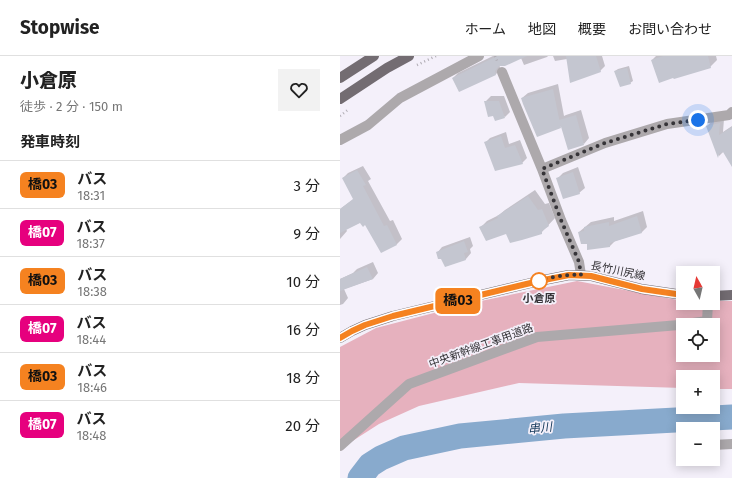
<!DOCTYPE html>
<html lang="ja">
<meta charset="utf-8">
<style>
body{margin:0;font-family:"Fira Sans","Noto Sans JP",sans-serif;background:#f2f2f2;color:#222;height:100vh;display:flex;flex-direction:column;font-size:15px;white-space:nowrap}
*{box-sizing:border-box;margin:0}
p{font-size:13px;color:#767676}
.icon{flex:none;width:22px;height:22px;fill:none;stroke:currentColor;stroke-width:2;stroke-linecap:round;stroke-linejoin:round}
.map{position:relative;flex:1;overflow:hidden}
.drawer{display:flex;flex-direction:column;background:#fff;width:340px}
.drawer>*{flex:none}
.badge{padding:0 8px;border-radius:6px;font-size:14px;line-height:26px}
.needle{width:26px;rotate:352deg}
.controls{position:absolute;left:336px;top:210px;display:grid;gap:8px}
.controls a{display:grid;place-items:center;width:44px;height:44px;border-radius:0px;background:#fff;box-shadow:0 2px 10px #0003;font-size:20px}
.you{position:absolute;width:20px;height:20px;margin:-10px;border:3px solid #fff;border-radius:50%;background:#1a73e8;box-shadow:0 0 0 6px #1a73e833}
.map>.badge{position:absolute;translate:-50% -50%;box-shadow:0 0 0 2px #fff}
h2{padding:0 20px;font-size:15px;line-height:36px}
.round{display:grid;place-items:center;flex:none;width:42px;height:42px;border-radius:0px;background:#f2f2f2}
.summary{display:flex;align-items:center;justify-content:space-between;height:68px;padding:0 20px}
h1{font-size:19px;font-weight:800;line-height:30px}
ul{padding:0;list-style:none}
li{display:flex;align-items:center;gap:12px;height:48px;padding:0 20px;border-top:1px solid #e0e0e0}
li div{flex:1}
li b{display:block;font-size:15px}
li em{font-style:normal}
li .badge{min-width:44px;font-weight:700;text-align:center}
header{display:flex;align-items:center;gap:24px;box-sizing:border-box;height:56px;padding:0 20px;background:#fff;border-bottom:1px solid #e0e0e0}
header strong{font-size:19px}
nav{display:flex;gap:22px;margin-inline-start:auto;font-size:14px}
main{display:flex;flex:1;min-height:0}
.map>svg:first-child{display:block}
.forest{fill:#e6b1be;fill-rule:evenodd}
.shadow{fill:#0003}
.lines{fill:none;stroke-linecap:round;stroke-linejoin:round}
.river{stroke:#88aacd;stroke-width:25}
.building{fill:#c4c6d0}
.path{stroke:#afabb3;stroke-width:2.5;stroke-dasharray:1 3;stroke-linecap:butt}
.minor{stroke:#ada9ac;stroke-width:10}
.major{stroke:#736c72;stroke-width:10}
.line-casing{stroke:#fff;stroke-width:9}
.line{stroke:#f58220;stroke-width:6}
.walk{stroke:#363438;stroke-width:4;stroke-dasharray:0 7.2}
.stop-dot{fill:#fff;stroke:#f58220;stroke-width:2}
.labels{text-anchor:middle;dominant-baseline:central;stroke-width:3.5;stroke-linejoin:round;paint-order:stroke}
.street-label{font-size:11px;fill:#363438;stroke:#f4f0fa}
.stop-label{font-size:11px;font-weight:bold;fill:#363438;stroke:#f4f0fa}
.water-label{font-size:12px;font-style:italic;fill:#0d3355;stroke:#f4f0fa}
</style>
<header>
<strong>Stopwise</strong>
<nav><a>ホーム</a><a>地図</a><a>概要</a><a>お問い合わせ</a></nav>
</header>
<main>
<section class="drawer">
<div class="summary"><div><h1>小倉原</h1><p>徒歩 · 2 分 · 150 m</p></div><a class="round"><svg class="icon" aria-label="heart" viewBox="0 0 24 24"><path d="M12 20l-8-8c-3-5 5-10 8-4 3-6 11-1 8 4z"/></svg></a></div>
<h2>発車時刻</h2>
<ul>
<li><span class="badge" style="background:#f58220;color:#111">橋03</span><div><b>バス</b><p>18:31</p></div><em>3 分</em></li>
<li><span class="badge" style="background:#e6007e;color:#fff">橋07</span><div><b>バス</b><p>18:37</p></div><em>9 分</em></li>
<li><span class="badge" style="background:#f58220;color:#111">橋03</span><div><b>バス</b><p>18:38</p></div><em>10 分</em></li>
<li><span class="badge" style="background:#e6007e;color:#fff">橋07</span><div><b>バス</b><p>18:44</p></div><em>16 分</em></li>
<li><span class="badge" style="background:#f58220;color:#111">橋03</span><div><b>バス</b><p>18:46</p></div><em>18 分</em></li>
<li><span class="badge" style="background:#e6007e;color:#fff">橋07</span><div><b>バス</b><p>18:48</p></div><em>20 分</em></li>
</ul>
</section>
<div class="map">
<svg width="392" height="422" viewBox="0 0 392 422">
<rect width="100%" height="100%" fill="#f4f0fa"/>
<!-- forest -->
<path class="forest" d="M237 225 343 245V247H373V245H392V333H373V321H343V332L179 327 79 350 39 368 0 393V291L36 272 136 246ZM343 269H373V299H343Z"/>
<!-- shadow -->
<path class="shadow" d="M153 0H208L207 1 184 9 181 2 159 9 161 13 156 18 113 22 118 17Z
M213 0H262L265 10 260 15 227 3 215 5Z
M316 0H376L377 4 370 11 312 4Z
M289 10 293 25 290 27 275 15 278 13Z
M218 28 224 60 226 59 241 54 249 82 244 88 222 69 220 71 182 42 188 37Z
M151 40H164L170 56 165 61 145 46Z
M384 63 383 76 392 70V98L384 95 379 100 367 70 372 65Z
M166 76 169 88 180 84 187 102 182 107 145 87 150 82Z
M23 110 31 123 28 125 50 165 53 164 62 183 57 188 41 195 26 168 21 166 6 173 7 175 0 183V153L14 143 3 122 8 117Z
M238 111 245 132 239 137 217 123 223 117Z
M195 134 205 148 209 147 215 162 201 177 166 176 140 172 147 165 159 159 165 154Z
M303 155 307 171 302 176 275 185 270 190 239 176 251 166 274 161V165Z
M130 181 133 190 130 193 131 197 126 203 106 210 102 201 97 197 102 191Z
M33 206 38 217 33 223 4 233 8 242 3 248 0 249V223L13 217 17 213Z"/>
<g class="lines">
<!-- river -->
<path class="river" d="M20 422 30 409 41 402 64 392 120 380 224 370 392 361"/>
</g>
<!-- building -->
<path class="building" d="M157 0H187L165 10H159L155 15 156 19 119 36 112 22Z
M226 0H256L261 16 230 27Z
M323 0H368L371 12 334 23 333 22 319 27 311 4Z
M287 12 291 28 280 31 274 15Z
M213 33 221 72 197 81 183 48 181 42Z
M144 45H159L165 62 155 65 153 60 148 61Z
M236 59 244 89 228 94 219 64Z
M380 67 379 79 392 71V111L383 96 379 98 378 102 366 70Z
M161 80 165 92 175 89 183 108 155 115 144 86Z
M17 114 26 129 23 130 44 170 47 169 57 189 41 197 25 169 23 171 20 167 0 177V153L13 143 2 122Z
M233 116 240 138 223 143 216 122Z
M188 140 198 154 202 153 209 170 202 175V178L182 184 170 187 166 178 146 185 139 171 158 162 157 160Z
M297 160 302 177 270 187V191L247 194V188H241L238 176 244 175V171L269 166V170Z
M124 185 128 196 124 197 126 204 105 211 101 203H98L96 196Z
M27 211 33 223 0 235V223Z"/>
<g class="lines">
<!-- path -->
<path class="path" d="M155 0 158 7
M77 9 96 0
M0 60 9 53"/>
<!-- minor -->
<path class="minor" d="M162 16 202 113 221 164 239 206 241 219
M0 84 28 69 60 42 139 0
M202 113 265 87 327 68 389 59 392 56
M373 389 392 388
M0 390 69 328 197 281 339 269 367 265 368 247"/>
<!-- major -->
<path class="major" d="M0 22 34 0
M0 43 47 12 69 0
M373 240 392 239
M0 282 12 275 25 269 53 260 199 225 229 219 251 220 302 233 343 239"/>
</g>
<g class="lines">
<!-- line casing -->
<g class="line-casing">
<path id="line" d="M0 282 12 275 25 269 53 260 199 225 229 219 251 220 302 233 343 239"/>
</g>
<!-- line -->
<use href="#line" class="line"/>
<!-- walk -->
<path class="walk" d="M199 225C211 221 227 218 241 219L239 206 221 164 202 113 265 87 327 68 358 64"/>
</g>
<!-- markers -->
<circle class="stop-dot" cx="199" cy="225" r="8"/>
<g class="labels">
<!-- street labels -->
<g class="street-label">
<text transform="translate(278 215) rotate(12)">長竹川尻線</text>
<text transform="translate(141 290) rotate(-20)">中央新幹線工事用道路</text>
</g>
<!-- stop labels -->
<g class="stop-label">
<text x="199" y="242">小倉原</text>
</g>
<!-- water labels -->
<g class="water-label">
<text transform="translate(200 372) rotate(-6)">串川</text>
</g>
</g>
</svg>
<div class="controls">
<a><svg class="needle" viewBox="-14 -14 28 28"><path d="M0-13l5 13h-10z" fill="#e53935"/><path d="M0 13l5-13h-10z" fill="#767676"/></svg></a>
<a><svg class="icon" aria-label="locate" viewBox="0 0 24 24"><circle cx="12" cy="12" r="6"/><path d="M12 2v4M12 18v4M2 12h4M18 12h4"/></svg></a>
<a>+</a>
<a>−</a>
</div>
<div class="you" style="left:358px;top:64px"></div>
<b class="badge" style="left:118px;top:245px;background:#f58220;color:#111">橋03</b>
</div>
</main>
